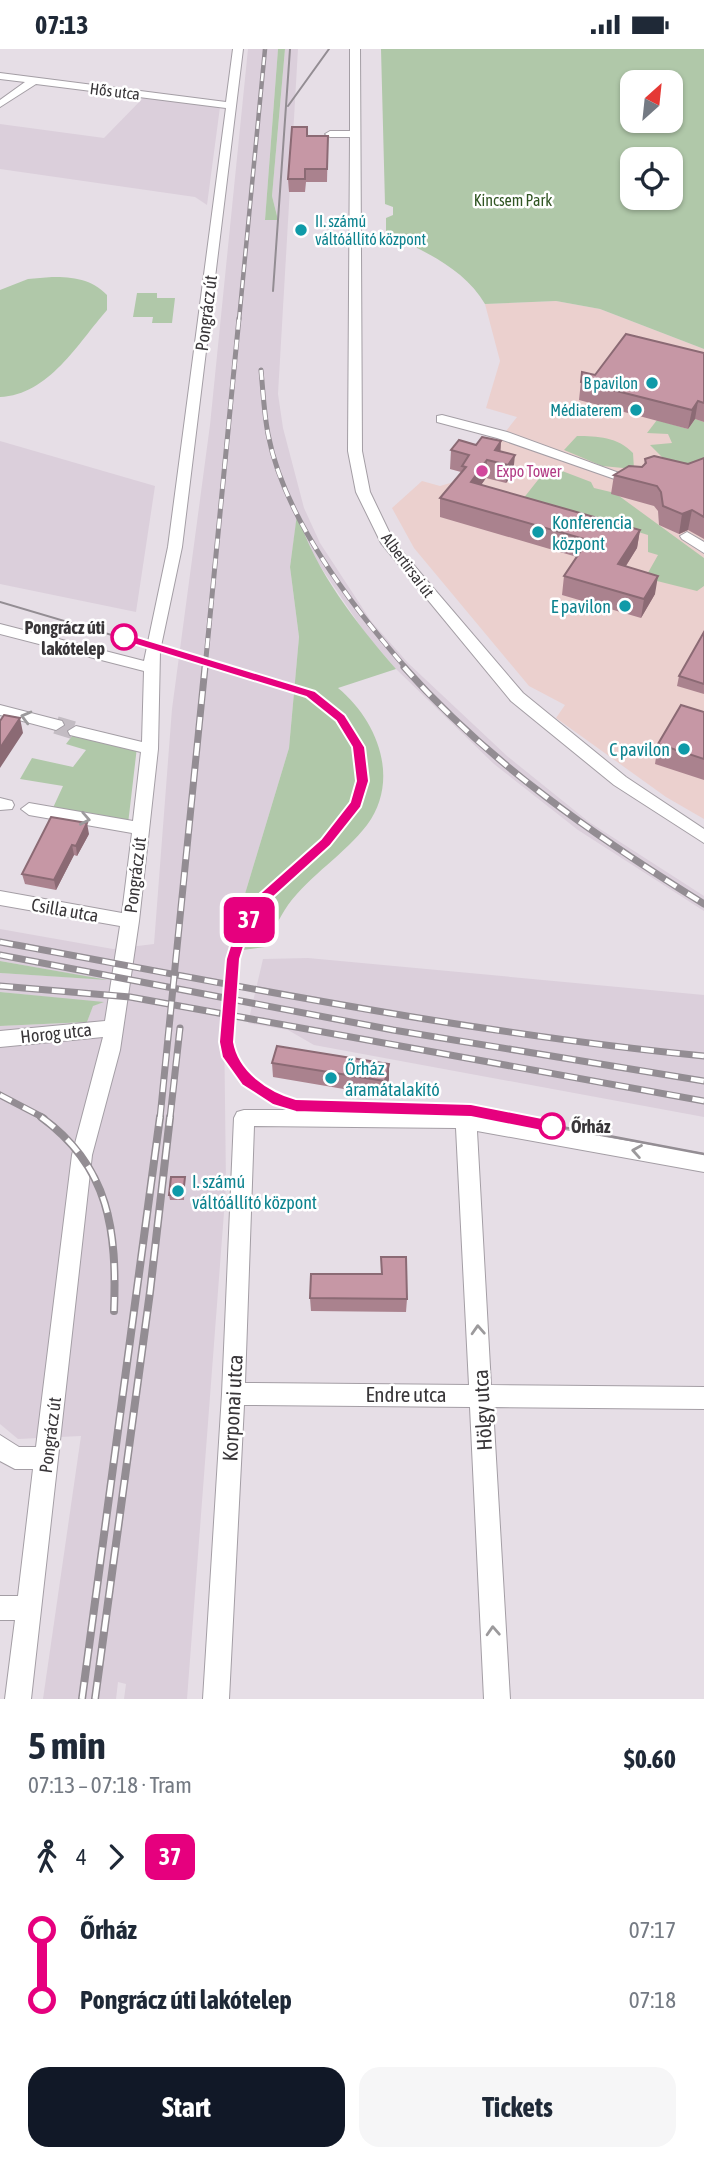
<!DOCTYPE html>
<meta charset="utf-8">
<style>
body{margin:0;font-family:"Asap Condensed",sans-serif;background:#f6f6f7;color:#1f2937;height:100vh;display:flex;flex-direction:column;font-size:26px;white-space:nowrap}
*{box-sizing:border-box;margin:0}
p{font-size:23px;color:#747a83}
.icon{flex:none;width:38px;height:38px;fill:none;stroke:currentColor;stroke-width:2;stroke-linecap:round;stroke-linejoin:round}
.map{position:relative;height:1650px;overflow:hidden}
.drawer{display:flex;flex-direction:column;background:#fff;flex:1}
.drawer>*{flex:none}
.badge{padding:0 14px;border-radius:10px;font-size:24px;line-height:46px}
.needle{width:46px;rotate:27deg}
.tools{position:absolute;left:620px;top:21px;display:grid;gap:14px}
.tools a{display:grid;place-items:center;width:63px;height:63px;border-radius:14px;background:#fff;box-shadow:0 2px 5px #0004;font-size:35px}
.map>.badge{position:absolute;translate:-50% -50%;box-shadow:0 0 0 4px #fff}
.legs{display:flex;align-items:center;gap:10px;height:77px;padding:0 28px;font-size:23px}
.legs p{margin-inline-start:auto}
.summary{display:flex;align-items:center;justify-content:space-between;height:119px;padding:0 28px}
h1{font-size:38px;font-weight:700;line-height:52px}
.primary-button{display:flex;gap:14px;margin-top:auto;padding:14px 28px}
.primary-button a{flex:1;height:80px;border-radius:21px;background:#111827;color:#fff;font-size:28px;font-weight:700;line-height:80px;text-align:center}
.primary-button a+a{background:#f6f6f7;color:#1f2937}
ul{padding:0 28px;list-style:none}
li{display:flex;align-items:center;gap:24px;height:70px;font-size:26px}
li i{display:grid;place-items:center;width:10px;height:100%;margin:0 9px;background:currentColor}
li i::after{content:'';width:18px;height:18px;margin:-9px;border:5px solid;border-radius:50%;background:#fff}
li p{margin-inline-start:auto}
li:first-child i{background:linear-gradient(#0000 50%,currentColor 0)}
li:last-child i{background:linear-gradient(currentColor 50%,#0000 0)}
.status{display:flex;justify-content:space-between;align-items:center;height:49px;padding:0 35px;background:#fff;direction:ltr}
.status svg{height:19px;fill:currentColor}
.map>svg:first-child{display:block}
.commercial{fill:#ebd0ce}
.built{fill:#dbcfdb}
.green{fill:#b0c8a9;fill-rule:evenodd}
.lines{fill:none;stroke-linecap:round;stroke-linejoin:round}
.minor-tunnel{stroke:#c3bcc3;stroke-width:18;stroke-dasharray:18 9;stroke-linecap:butt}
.minor-casing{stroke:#a49ea5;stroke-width:2}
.minor{fill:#fff;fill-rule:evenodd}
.tram-far1{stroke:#938d93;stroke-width:2}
.tram{stroke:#938d93;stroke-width:2.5}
.rail-far3-casing{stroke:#938d93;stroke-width:4.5}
.rail-far2-casing{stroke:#938d93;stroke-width:5}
.rail-far1-casing{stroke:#938d93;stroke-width:7}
.rail-casing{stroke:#938d93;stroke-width:8}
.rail-far3{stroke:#fff;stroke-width:2.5;stroke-dasharray:8;stroke-linecap:butt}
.rail-far2{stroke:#fff;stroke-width:3.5;stroke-dasharray:10;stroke-linecap:butt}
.rail-far1{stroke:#fff;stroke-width:4.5;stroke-dasharray:13;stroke-linecap:butt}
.rail{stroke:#fff;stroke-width:5;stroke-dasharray:17;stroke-linecap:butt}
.wall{fill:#aa828e}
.shaded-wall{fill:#8b6a74}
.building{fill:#c697a5;stroke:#8b6a74;stroke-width:2}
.oneway{stroke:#9c9a9c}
.line-1{fill:#e6007e;stroke:#fff;stroke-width:2}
.culture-dot{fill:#0f9aa8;stroke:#fff;stroke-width:2.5}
.hotel-dot{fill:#d1479c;stroke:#fff;stroke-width:2.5}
.stop-1-dot{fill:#fff;stroke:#e6007e;stroke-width:3.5}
.labels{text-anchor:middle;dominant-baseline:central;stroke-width:5;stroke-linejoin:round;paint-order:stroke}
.far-street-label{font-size:16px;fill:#393639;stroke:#fff}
.far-park-label{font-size:16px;fill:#305523;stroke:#fff}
.far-culture-label{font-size:16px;fill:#0d838f;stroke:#fff;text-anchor:end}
.far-hotel-label{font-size:16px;fill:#b23c85;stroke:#fff;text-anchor:start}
.street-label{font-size:18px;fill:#393639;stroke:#fff}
.culture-label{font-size:18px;fill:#0d838f;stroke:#fff;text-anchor:start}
.stop-label{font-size:18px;font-weight:bold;fill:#393639;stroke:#fff;text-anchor:end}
.near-street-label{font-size:21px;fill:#393639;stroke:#fff}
</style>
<div class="status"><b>07:13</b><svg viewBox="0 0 49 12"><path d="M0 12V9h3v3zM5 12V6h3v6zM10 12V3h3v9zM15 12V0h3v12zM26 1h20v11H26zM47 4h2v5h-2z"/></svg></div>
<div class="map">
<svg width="704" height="1650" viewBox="0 0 704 1650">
<rect width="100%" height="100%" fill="#e6dee6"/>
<!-- commercial -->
<path class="commercial" d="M556 252 600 260 704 300V770L666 748 556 669 565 656 529 637 414 499 392 459 422 432 440 437 464 430 468 424 450 420 458 410 496 395 517 368 486 359 500 312 485 255Z"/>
<!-- built -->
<path class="built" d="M248 0H278L265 171H278L272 147 285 0H298L278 345 283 379 304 459 320 494 371 572 408 614 507 707 589 773 704 847V862L578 781 494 715 396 620 365 584 308 499 297 468 290 518 299 588 289 699 238 868 224 969 226 1137 187 1650H124L126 1635 118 1633 116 1650H43L81 1387 18 1390 0 1375V977L87 973 93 956 101 954 0 943V924L98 930 0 912V880L113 900 154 895 172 660 210 376Z
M143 49 220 58 207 156 195 148 0 120V75L104 89Z
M0 392 155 437 136 563 0 535Z
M308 909 704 946V1068L314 996 288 981 248 974 263 910Z"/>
<!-- green -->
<path class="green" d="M278 0H285L272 147 278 171H265Z
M381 0H704V300L600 260 556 252 485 255C464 219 422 201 386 184V169L393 166V158L385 155ZM632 33H670V72H632ZM632 110H670V149H632Z
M52 228C73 228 92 230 107 246V261C78 294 49 346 0 348V241L28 230Z
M137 244H157V249H175L172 274H152L153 268H133Z
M695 370 704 373V428L675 433 663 409 650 396 672 394 668 385 647 384 657 371 688 380Z
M577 387C597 387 618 388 633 404L634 420 602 417 564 401Z
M549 417 591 433 594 439 615 444 704 509V537L697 542 645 529 658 506 648 503V486L576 464 515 460Z
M297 465C316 523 356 574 396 620L338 639C377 671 401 730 367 776 345 805 310 826 288 856 279 869 272 885 265 898L235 902 238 868 289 699 299 588 290 518Z
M75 683 137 698 128 775 52 761 63 737 20 730 32 709 73 718 86 701 66 695Z
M0 912 108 931 0 924Z
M0 943 104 953 93 957 87 973 0 977Z"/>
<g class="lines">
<!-- minor-tunnel -->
<path class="minor-tunnel" d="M56 676 76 682"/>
<!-- minor casing -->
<g class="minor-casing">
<path id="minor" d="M233 0H243L182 498 160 602 158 700 139 872 120 1001 92 1106 31 1650H5L15 1571H0V1547H18L33 1420H15L0 1412V1386L19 1398H36L72 1106 103 988 0 998V982L105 972 120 877 0 856V842L122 864 132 784 29 766 21 760 29 754 133 772 141 703 70 686 68 682 76 677 142 693 144 622 0 585V575L144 612 168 498 226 59 36 35 0 58V51L25 33 0 30V24L226 53Z
M350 0H360L362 402 370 443 394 493 523 644 626 728 704 780V794L614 736 511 652 381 494 356 443 348 402 350 88H330L325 85 330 82H350Z
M442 366 507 383 641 432 639 435H629L497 389 437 373V367Z
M687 483 704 493V504L682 490 680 487Z
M0 656 62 672 64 676 56 681 0 666Z
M0 749 12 752 14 756 12 760 0 761Z
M244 1061H449L704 1105V1123L477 1082 491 1336 704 1338V1360L493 1358 510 1650H484L470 1358 244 1356 229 1650H203L222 1345 234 1069 237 1063ZM254 1077 456 1079 469 1336 245 1334Z"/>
</g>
<!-- minor -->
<use href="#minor" class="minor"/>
<!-- tram-far1 -->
<path class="tram-far1" d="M288 57 329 0
M273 242 290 0
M0 553 311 645C335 662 360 685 361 716 365 783 296 806 261 852 233 887 215 966 232 1009 259 1077 385 1060 443 1060 468 1060 492 1064 517 1069"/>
<!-- tram -->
<path class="tram" d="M509 1068 704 1105"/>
<!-- rail-far3 casing -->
<g class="rail-far3-casing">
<path id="rail-far3" d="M239 271 265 0"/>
</g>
<!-- rail-far2 casing -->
<g class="rail-far2-casing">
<path id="rail-far2" d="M261 321C263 342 264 364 268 385 284 469 351 556 406 619
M205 619 239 269"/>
</g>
<!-- rail-far1 casing -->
<g class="rail-far1-casing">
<path id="rail-far1" d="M404 618C490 715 595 787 704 855
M0 893C234 936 467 984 704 1007
M0 906 393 981 704 1032
M0 937 130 948 704 1052
M0 1046 44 1069
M160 1069 205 618
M170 1069 180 979"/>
</g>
<!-- rail casing -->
<g class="rail-casing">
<path id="rail" d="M41 1068C110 1118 117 1182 114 1262
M82 1650 160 1068
M95 1650 150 1243 170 1068"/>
</g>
<!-- rail-far3 -->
<use href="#rail-far3" class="rail-far3"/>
<!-- rail-far2 -->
<use href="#rail-far2" class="rail-far2"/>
<!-- rail-far1 -->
<use href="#rail-far1" class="rail-far1"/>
<!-- rail -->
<use href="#rail" class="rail"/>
</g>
<!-- wall -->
<path class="wall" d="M307 87H328L327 133H306L305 143H289L288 130Z
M704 304V373L695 370 688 380 579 351 582 323 595 326Z
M501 392 500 402 513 425 506 434 486 429 481 436 640 481 637 499 626 517 655 545 641 569 562 546 564 527 577 508 440 468V449L461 424V423L450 420 451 401 476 396Z
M704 409V490L688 481 679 485 659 476 658 462 654 457 611 445 614 426 642 418 644 417 645 410 688 415Z
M704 583V645L677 637 679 627Z
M704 663V731L655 715 658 695Z
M89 785 77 807 74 806 56 841 25 835 22 825Z
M272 1014 389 1030 385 1047 273 1028Z
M185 1133 184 1151H170L169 1146Z
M310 1249 407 1250 406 1263 311 1262Z"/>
<!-- shaded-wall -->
<path class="shaded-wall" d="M698 352 695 370 688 380 692 361Z
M501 392 500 411 495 401Z
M515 406 513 425 506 434 508 416Z
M487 411 486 429 470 452 471 433Z
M692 461 688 481 679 485 682 465Z
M640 481 637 499 615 534 618 515Z
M658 527 655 545 641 569 644 550Z
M20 669 23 684 0 719V699Z
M87 774 89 785 77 807 76 797Z
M72 796 74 806 56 841 54 831Z
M389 1015V1030L385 1047V1032Z"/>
<!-- building -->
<path class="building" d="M292 78H307V87H328L327 120H305V130H288Z
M626 285 704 304V354L698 352 692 361 581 333 582 323 595 326Z
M482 388 501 392 495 401 515 406 508 416 487 411 471 433 640 481 618 515 658 527 644 550 564 527 588 491 440 449 466 418 462 417 469 406 451 401 459 391 476 396Z
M654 407 688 415 704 409V468L692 461 682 465 663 457 661 443 657 437 614 426 629 417 642 418 646 414 645 410Z
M704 583V635L679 627Z
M681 656 704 663V710L658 695Z
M4 666 20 669 0 699V672Z
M51 768 87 774 76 797 72 796 54 831 22 825Z
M277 997 389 1015 385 1032 272 1014Z
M171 1128H185L183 1146H169Z
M381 1208H406L407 1250 310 1249 311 1225H382Z"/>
<!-- one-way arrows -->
<defs><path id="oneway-chevron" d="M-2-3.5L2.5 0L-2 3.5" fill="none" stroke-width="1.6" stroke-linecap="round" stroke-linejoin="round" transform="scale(1.75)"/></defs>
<g class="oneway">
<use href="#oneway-chevron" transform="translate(26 668) rotate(-165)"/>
<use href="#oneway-chevron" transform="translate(85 770) rotate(11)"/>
<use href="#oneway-chevron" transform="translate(637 1102) rotate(-170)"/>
<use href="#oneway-chevron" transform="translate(478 1281) rotate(-93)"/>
<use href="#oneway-chevron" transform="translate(493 1582) rotate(-93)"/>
</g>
<!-- line-1 -->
<path class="line-1" d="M124 584 315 642 345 666 365 698 369 732 361 758 330 797 267 854 246 891 240 910 234 993C239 1022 268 1042 296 1050L471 1055 552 1071 558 1073V1082L552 1084 471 1068 296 1063 273 1056 242 1036 222 1008 219 993 226 910 232 891 258 846 321 790 350 753 356 732 352 698 336 672 306 648 120 591 118 588Z"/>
<!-- markers -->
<g class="culture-dot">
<circle cx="301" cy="181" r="7"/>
<circle cx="652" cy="334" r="7"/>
<circle cx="636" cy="361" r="7"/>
<circle cx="538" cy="483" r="7"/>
<circle cx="625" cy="557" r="7"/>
<circle cx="684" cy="700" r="7"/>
<circle cx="331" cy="1029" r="7"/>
<circle cx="178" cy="1142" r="7"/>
</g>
<circle class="hotel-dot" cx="482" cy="422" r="7"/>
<g class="stop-1-dot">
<circle cx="124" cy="588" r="12"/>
<circle cx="552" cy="1077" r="12"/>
</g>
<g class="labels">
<!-- far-street labels -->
<g class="far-street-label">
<text transform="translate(115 42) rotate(7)">Hős utca</text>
<text transform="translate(408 516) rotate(53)">Albertirsai út</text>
</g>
<!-- far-park labels -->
<g class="far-park-label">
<text x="513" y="151">Kincsem Park</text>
</g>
<!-- far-culture labels -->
<g class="far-culture-label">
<text x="315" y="172" text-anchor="start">II. számú<tspan x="315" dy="18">váltóállító központ</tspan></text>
<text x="638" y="334">B pavilon</text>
<text x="622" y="361">Médiaterem</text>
</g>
<!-- far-hotel labels -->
<g class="far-hotel-label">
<text x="496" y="422">Expo Tower</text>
</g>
<!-- street labels -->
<g class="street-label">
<text transform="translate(206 264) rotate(-83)">Pongrácz út</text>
<text transform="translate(135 826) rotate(-83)">Pongrácz út</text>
<text transform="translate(65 861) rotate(10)">Csilla utca</text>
<text transform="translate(56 984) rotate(-6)">Horog utca</text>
<text transform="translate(50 1386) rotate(-83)">Pongrácz út</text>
</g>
<!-- culture labels -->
<g class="culture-label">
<text x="552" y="473">Konferencia<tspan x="552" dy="21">központ</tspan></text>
<text x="611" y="557" text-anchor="end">E pavilon</text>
<text x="670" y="700" text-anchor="end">C pavilon</text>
<text x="345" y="1019">Őrház<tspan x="345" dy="21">áramátalakító</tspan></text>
<text x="192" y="1132">I. számú<tspan x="192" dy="21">váltóállító központ</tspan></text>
</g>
<!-- stop labels -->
<g class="stop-label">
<text x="105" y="578">Pongrácz úti<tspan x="105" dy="21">lakótelep</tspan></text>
<text x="571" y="1077" text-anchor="start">Őrház</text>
</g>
<!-- near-street labels -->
<g class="near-street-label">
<text x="406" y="1345">Endre utca</text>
<text transform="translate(232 1359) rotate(-87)">Korponai utca</text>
<text transform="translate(482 1361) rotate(-93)">Hölgy utca</text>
</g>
</g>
</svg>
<div class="tools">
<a><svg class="needle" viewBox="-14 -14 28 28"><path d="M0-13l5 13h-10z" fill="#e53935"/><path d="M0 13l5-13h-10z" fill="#747a83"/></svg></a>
<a><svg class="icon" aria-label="locate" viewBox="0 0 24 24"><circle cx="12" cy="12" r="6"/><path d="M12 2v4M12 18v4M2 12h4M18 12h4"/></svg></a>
</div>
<b class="badge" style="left:249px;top:871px;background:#e6007e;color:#fff">37</b>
</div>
<section class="drawer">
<div class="summary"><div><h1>5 min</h1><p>07:13 – 07:18 · Tram</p></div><b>$0.60</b></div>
<div class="legs"><svg class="icon" aria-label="walk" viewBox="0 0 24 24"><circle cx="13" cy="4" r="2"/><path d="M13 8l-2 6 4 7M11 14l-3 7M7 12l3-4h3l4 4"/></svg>4<svg class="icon" aria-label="forward" viewBox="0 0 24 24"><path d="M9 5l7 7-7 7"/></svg><b class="badge" style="background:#e6007e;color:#fff">37</b></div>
<ul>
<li><i style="color:#e6007e"></i><b>Őrház</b><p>07:17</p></li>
<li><i style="color:#e6007e"></i><b>Pongrácz úti lakótelep</b><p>07:18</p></li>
</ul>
<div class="primary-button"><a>Start</a><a>Tickets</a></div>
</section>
